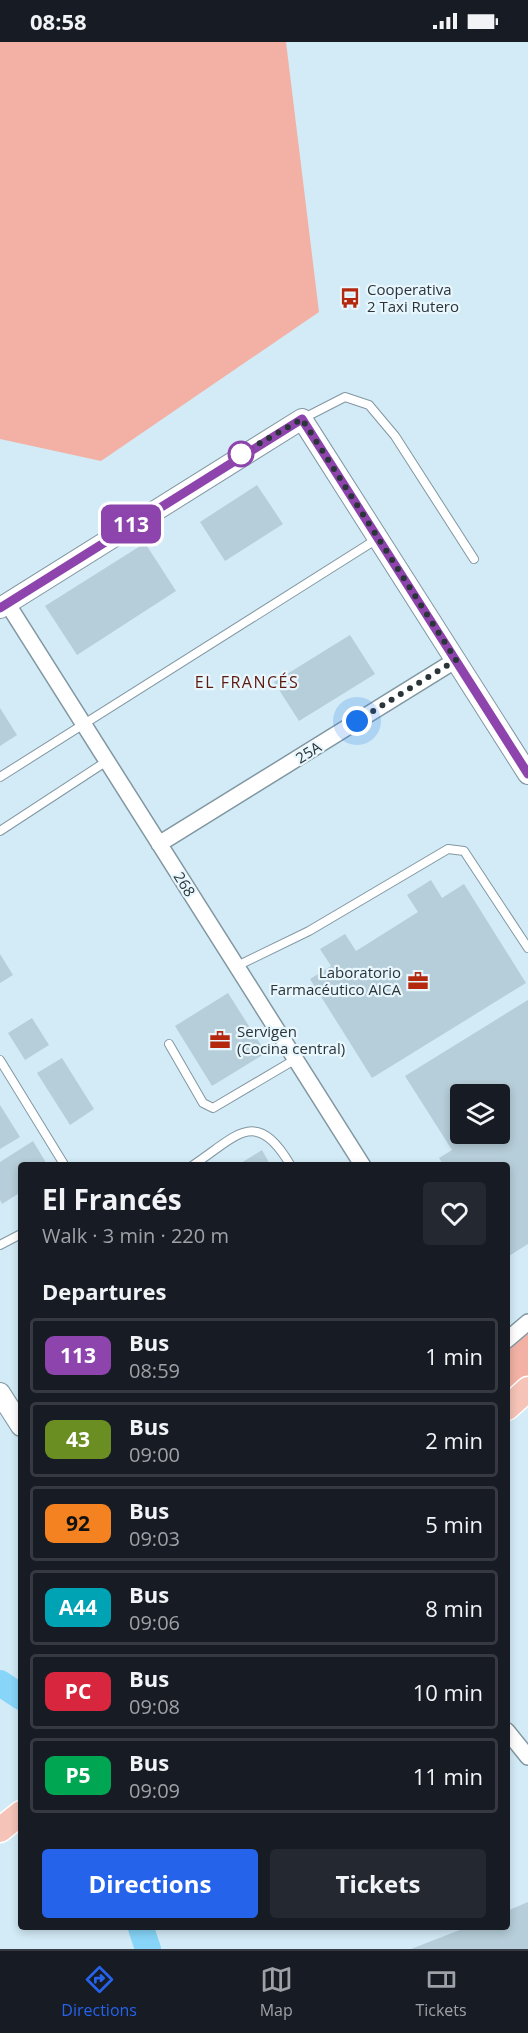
<!DOCTYPE html>
<meta charset="utf-8">
<style>
body{margin:0;font-family:"Open Sans",sans-serif;background:#242831;color:#f1f3f6;height:100vh;display:flex;flex-direction:column;font-size:22px;white-space:nowrap}
*{box-sizing:border-box;margin:0}
p{font-size:20px;color:#9ea1a6}
.icon{flex:none;width:33px;height:33px;fill:none;stroke:currentColor;stroke-width:2;stroke-linecap:round;stroke-linejoin:round}
.map{position:relative;flex:1;overflow:hidden}
.sheet{position:absolute;left:18px;top:1120px;width:492px;height:768px;display:flex;flex-direction:column;background:#171b24;border-radius:6px;box-shadow:0 3px 9px #0003}
.sheet>*{flex:none}
.badge{padding:0 12px;border-radius:9px;font-size:21px;line-height:39px}
.tools{position:absolute;left:450px;top:1042px;display:grid;gap:12px}
.tools a{display:grid;place-items:center;width:60px;height:60px;border-radius:6px;background:#171b24;box-shadow:0 3px 9px #0003;font-size:30px}
.you{position:absolute;width:30px;height:30px;margin:-15px;border:4px solid #fff;border-radius:50%;background:#1a73e8;box-shadow:0 0 0 9px #1a73e833}
.map>.badge{position:absolute;translate:-50% -50%;box-shadow:0 0 0 3px #fff}
h2{padding:0 24px;font-size:22px;line-height:54px}
.round{display:grid;place-items:center;flex:none;width:63px;height:63px;border-radius:6px;background:#242831}
.headline{display:flex;align-items:center;justify-content:space-between;height:102px;padding:0 24px}
h1{font-size:28px;font-weight:700;line-height:45px}
.primary-button{display:flex;gap:12px;margin-top:auto;padding:12px 24px}
.primary-button a{flex:1;height:69px;border-radius:6px;background:#2563eb;color:#fff;font-size:24px;font-weight:700;line-height:69px;text-align:center}
.primary-button a+a{background:#242831;color:#f1f3f6}
ul{padding:0;list-style:none}
li{display:flex;align-items:center;gap:18px;height:75px;margin:0 12px 9px;padding:0 12px;border:3px solid #363941;border-radius:6px}
li div{flex:1}
li b{display:block;font-size:22px}
li em{font-style:normal}
li .badge{min-width:66px;font-weight:700;text-align:center}
.status{display:flex;justify-content:space-between;align-items:center;height:42px;padding:0 30px;background:#171b24;direction:ltr}
.status svg{height:16px;fill:currentColor}
.tabs{display:flex;justify-content:space-around;align-items:center;height:84px;border-top:2px solid #363941;background:#171b24;font-size:16px;color:#9ea1a6}
.tabs a{display:grid;justify-items:center;gap:3px}
.tabs .active{color:#2563eb}
.map>svg:first-child{display:block}
.green{fill:#f2b1a4}
.lines{fill:none;stroke-linecap:round;stroke-linejoin:round}
.river{stroke:#87d5f9;stroke-width:26}
.building{fill:#b6ced9;fill-rule:evenodd}
.service-casing{stroke:#8197a2;stroke-width:10}
.minor-casing{stroke:#8197a2;stroke-width:18}
.tertiary-casing{stroke:#8197a2;stroke-width:22}
.primary-casing{stroke:#fff;stroke-width:27}
.service{stroke:#fff;stroke-width:8}
.minor{stroke:#fff;stroke-width:15}
.tertiary{stroke:#fff;stroke-width:20}
.primary{stroke:#f5c3b8;stroke-width:24}
.line-casing{stroke:#fff;stroke-width:14}
.line{stroke:#8e44ad;stroke-width:9}
.walk{stroke:#2b3539;stroke-width:6;stroke-dasharray:0 10.8}
.stop-dot{fill:#fff;stroke:#8e44ad;stroke-width:3}
.labels{text-anchor:middle;dominant-baseline:central;stroke-width:4.5;stroke-linejoin:round;paint-order:stroke}
.poi-label{font-size:15px;fill:#2b3539;stroke:#e8f6fd;text-anchor:start}
.street-label{font-size:15px;fill:#2b3539;stroke:#e8f6fd}
.neighbourhood-label{font-size:16px;letter-spacing:1.5px;fill:#5c190d;stroke:#e8f6fd}
</style>
<div class="status"><b>08:58</b><svg viewBox="0 0 49 12"><path d="M0 12V9h3v3zM5 12V6h3v6zM10 12V3h3v9zM15 12V0h3v12zM26 1h20v11H26zM47 4h2v5h-2z"/></svg></div>
<div class="map">
<svg width="528" height="1907" viewBox="0 0 528 1907">
<rect width="100%" height="100%" fill="#d3ebf6"/>
<!-- green -->
<path class="green" d="M0 0H286L319 270 101 419 0 397Z
M528 1272V1341L507 1360V1291Z"/>
<g class="lines">
<!-- river -->
<path class="river" d="M0 1641 21 1655
M141 1886 148 1907"/>
</g>
<!-- building -->
<path class="building" d="M257 443 283 482 225 519 200 480Z
M145 501 176 549 77 613 45 564Z
M350 593 375 632 299 679 274 640Z
M0 666 17 693 0 704Z
M431 838 442 856 464 842 526 941 372 1036 310 937 331 924 320 907 345 892 356 909 418 870 407 853Z
M0 912 13 933 0 941Z
M228 951 266 1011 212 1044 175 984Z
M528 958V1202L507 1215V1124H444L439 1116 452 1108 405 1034ZM460 1053H500V1092H460Z
M32 976 49 1003 25 1018 8 991Z
M62 1016 94 1067 70 1083 37 1031Z
M0 1063 20 1095 0 1107Z
M33 1099 48 1124H21V1150L2 1162 0 1158V1120Z
M262 1108 271 1124H236Z
M528 1860V1907H411L465 1886H507V1869Z"/>
<g class="lines">
<!-- service casing -->
<g class="service-casing">
<path id="service" d="M304 376 345 355 369 363 395 394 474 517
M0 735 377 497
M0 789 107 719
M237 924 309 889 448 807 464 809 528 906
M169 1002 203 1061 213 1066 296 1017
M0 1018 65 1124
M192 1124C237 1094 256 1064 291 1124
M0 1203 21 1192"/>
</g>
<!-- minor casing -->
<g class="minor-casing">
<path id="minor" d="M7 561 363 1124
M159 802 456 618
M507 1298 528 1280
M507 1689 528 1715"/>
</g>
<!-- tertiary casing -->
<g class="tertiary-casing">
<path id="tertiary" d="M0 566 302 377 528 732
M0 1351 21 1384"/>
</g>
<!-- primary casing -->
<g class="primary-casing">
<path id="primary" d="M507 1366 528 1347
M0 1788 21 1771"/>
</g>
<!-- service -->
<use href="#service" class="service"/>
<!-- minor -->
<use href="#minor" class="minor"/>
<!-- tertiary -->
<use href="#tertiary" class="tertiary"/>
<!-- primary -->
<use href="#primary" class="primary"/>
</g>
<g class="lines">
<!-- line casing -->
<g class="line-casing">
<path id="line" d="M0 566 302 377 528 732"/>
</g>
<!-- line -->
<use href="#line" class="line"/>
<!-- walk -->
<path class="walk" d="M241 412 302 377 456 618 357 679"/>
</g>
<!-- icons -->
<defs>
<g id="bus-bare" transform="scale(1.62)"><path d="M-5-6H5V4H4V6H2V4H-2V6H-4V4H-5ZM-3.5-4V0h7V-4ZM-3.5 1.2v1.5H-2V1.2ZM2 1.2v1.5H3.5V1.2Z" fill="#b4280e" stroke="#e8f6fd" stroke-width="2.5" paint-order="stroke"/></g>
<g id="office-bare" transform="scale(1.62)"><path d="M-6-3h4V-5.5h4V-3h4V5H-6ZM-1-4.5V-3h2v-1.5ZM-6 0V1H6V0Z" fill="#b4280e" stroke="#e8f6fd" stroke-width="2.5" paint-order="stroke"/></g>
</defs>
<g fill-rule="evenodd">
<use href="#bus-bare" x="350" y="256"/>
<use href="#office-bare" x="418" y="939"/>
<use href="#office-bare" x="220" y="998"/>
</g>
<!-- markers -->
<circle class="stop-dot" cx="241" cy="412" r="12"/>
<g class="labels">
<!-- poi labels -->
<g class="poi-label">
<text x="367" y="247">Cooperativa<tspan x="367" dy="17">2 Taxi Rutero</tspan></text>
<text x="401" y="930" text-anchor="end">Laboratorio<tspan x="401" dy="17">Farmacéutico AICA</tspan></text>
<text x="237" y="989">Servigen<tspan x="237" dy="17">(Cocina central)</tspan></text>
</g>
<!-- street labels -->
<g class="street-label">
<text transform="translate(308 710) rotate(-32)">25A</text>
<text transform="translate(185 842) rotate(58)">268</text>
</g>
<!-- neighbourhood labels -->
<g class="neighbourhood-label">
<text x="247" y="640">EL FRANCÉS</text>
</g>
</g>
</svg>
<div class="tools">
<a><svg class="icon" aria-label="layers" viewBox="0 0 24 24"><path d="M12 4l9 5-9 5-9-5zM3 14l9 5 9-5"/></svg></a>
</div>
<div class="you" style="left:357px;top:679px"></div>
<b class="badge" style="left:131px;top:482px;background:#8e44ad;color:#fff">113</b>
<section class="sheet">
<div class="headline"><div><h1>El Francés</h1><p>Walk · 3 min · 220 m</p></div><a class="round"><svg class="icon" aria-label="heart" viewBox="0 0 24 24"><path d="M12 20l-8-8c-3-5 5-10 8-4 3-6 11-1 8 4z"/></svg></a></div>
<h2>Departures</h2>
<ul>
<li><span class="badge" style="background:#8e44ad;color:#fff">113</span><div><b>Bus</b><p>08:59</p></div><em>1 min</em></li>
<li><span class="badge" style="background:#6b8e23;color:#fff">43</span><div><b>Bus</b><p>09:00</p></div><em>2 min</em></li>
<li><span class="badge" style="background:#f58220;color:#111">92</span><div><b>Bus</b><p>09:03</p></div><em>5 min</em></li>
<li><span class="badge" style="background:#00a3b4;color:#fff">A44</span><div><b>Bus</b><p>09:06</p></div><em>8 min</em></li>
<li><span class="badge" style="background:#d7263d;color:#fff">PC</span><div><b>Bus</b><p>09:08</p></div><em>10 min</em></li>
<li><span class="badge" style="background:#00a651;color:#fff">P5</span><div><b>Bus</b><p>09:09</p></div><em>11 min</em></li>
</ul>
<div class="primary-button"><a>Directions</a><a>Tickets</a></div>
</section>
</div>
<nav class="tabs">
<a class="active"><svg class="icon" aria-label="directions" viewBox="0 0 24 24"><path d="M12 3l9 9-9 9-9-9zM9 14v-3h6M13 9l2 2-2 2"/></svg>Directions</a>
<a><svg class="icon" aria-label="map" viewBox="0 0 24 24"><path d="M3 6l6-2 6 2 6-2v14l-6 2-6-2-6 2zM9 4v14M15 6v14"/></svg>Map</a>
<a><svg class="icon" aria-label="tickets" viewBox="0 0 24 24"><path d="M3 7h18v10H3zM15 7v10"/></svg>Tickets</a>
</nav>
